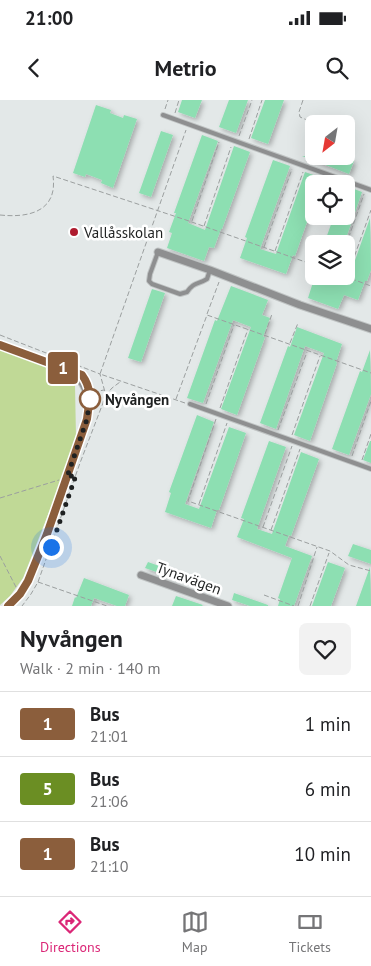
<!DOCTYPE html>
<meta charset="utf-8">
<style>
body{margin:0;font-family:"PT Sans",sans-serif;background:#f2f2f2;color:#202124;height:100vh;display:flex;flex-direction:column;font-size:19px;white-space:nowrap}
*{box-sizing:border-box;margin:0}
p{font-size:16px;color:#757577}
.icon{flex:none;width:28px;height:28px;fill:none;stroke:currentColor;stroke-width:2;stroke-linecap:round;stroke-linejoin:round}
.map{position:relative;height:506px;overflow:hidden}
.side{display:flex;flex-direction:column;background:#fff;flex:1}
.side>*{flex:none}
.badge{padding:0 10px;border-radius:4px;font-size:18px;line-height:32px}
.needle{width:32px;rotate:211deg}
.tools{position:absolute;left:305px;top:15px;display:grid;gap:10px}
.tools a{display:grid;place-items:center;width:50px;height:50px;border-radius:8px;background:#fff;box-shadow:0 5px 20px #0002;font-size:25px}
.you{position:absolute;width:25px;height:25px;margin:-12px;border:4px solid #fff;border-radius:50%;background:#1a73e8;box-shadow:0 0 0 8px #1a73e833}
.map>.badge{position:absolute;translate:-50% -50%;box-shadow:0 0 0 2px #fff}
.round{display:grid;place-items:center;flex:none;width:52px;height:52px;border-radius:8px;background:#f2f2f2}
.overview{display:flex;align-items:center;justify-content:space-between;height:85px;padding:0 20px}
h1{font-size:24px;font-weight:700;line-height:38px}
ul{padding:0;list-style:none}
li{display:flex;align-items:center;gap:15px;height:65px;padding:0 20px;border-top:1px solid #e0e0e0}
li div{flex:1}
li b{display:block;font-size:19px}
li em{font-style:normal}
li .badge{min-width:55px;font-weight:700;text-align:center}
.status{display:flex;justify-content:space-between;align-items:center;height:35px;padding:0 25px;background:#fff;direction:ltr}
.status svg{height:14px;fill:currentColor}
header{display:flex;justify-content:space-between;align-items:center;height:65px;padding:0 20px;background:#fff;font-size:22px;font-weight:700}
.dock{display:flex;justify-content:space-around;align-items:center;height:70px;border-top:1px solid #e0e0e0;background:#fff;font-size:14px;color:#757577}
.dock a{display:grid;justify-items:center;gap:2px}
.dock .on{color:#db2777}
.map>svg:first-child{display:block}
.green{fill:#c0d996}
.building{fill:#8ddfb2;filter:url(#shadow)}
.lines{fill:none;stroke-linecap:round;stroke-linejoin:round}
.service-casing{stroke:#c0c4c4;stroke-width:6}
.minor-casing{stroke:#c0c4c4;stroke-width:9}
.path{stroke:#9b9f9f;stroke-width:1;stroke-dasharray:5 2.5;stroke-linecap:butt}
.service{stroke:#8e8f90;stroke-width:4}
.minor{stroke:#8e8f90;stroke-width:7}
.line-casing{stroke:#fff;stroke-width:11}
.line{stroke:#8b5e3c;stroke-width:8}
.walk{stroke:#1f2121;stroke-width:5;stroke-dasharray:0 9}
.poi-dot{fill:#ae1b2e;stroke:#fff;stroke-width:2}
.stop-dot{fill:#fff;stroke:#8b5e3c;stroke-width:2.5}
.labels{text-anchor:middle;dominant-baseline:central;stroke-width:5;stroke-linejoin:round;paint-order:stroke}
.poi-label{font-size:15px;fill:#1f2121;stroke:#fff;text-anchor:start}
.stop-label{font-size:15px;font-weight:bold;fill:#1f2121;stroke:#fff;text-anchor:start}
.street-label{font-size:15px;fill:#1f2121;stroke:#fff}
</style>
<div class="status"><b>21:00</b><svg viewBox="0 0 49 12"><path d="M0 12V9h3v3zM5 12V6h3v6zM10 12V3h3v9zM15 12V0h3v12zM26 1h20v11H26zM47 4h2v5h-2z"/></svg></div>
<header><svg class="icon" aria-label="back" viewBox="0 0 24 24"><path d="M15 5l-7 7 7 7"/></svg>Metrio<svg class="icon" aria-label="search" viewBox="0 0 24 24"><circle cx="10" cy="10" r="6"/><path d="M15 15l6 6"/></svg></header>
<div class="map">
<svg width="371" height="506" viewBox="0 0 371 506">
<defs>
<filter id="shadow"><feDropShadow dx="2.5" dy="2.5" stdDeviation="2.5" flood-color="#0004"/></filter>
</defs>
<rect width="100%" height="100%" fill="#e3e8e8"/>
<!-- green -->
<path class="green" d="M0 249C20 256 64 268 75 285L76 337 59 387 23 478 10 496 0 505Z"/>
<!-- building -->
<path class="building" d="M182 0H202L195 18 178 12Z
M229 0H248L236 33 219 27Z
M265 0H284L268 44 251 38Z
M96 5 111 10 110 13 123 18 124 15 137 19 113 88 101 83 102 80 86 74 85 77 73 73Z
M161 31 173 35 151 97 139 93Z
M202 35 218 41 188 123 205 130 234 46 250 52 222 129H221L214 148 209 147 204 161 167 148 172 133 169 132 176 113H174Z
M302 56H342L354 61 349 74Z
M273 60 290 66 260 149 276 154 305 72 322 78 320 84H314V102L295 156 293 155 286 174 240 158 247 138 245 137Z
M346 86 362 92 344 144H324L334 116H346Z
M370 118 371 170 367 181H365L358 200 344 195 338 209 308 198 315 176H336L348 180Z
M231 186 268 200 262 215 270 218 263 237H265L237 315 221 309 251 227 233 220 203 303 187 298 215 220 217 221Z
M152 189 165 193 141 262 128 258Z
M297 227 342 244 336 262 337 263 310 341 294 335 324 253 305 246 276 329 260 323 288 246 290 247Z
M370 250 371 294 349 355 332 349 360 271 362 272Z
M197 315 214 322 185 404 199 409 229 327 246 333 219 410H217L211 428 165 412 171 393 169 392Z
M269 341 286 347 257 429 272 434 301 352 319 359 291 436 289 435 285 446 312 456 294 506H278L280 499 278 498 292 458 237 437 244 419 241 418Z
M370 341H371V363L363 360Z
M353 444 371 450V464L348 456Z
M148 462 184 475 182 481 145 468Z
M328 462 345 468 331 506H312Z
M370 467 371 506H356Z
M84 478 129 495 125 506H117L94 498 91 506H72L75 497 76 498Z
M234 493 268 505V506H250L232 500Z
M176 496 203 505 202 506H172Z"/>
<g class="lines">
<!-- service casing -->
<g class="service-casing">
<path id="service" d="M163 15 371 90
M158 152 150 174 149 181 152 184 180 194 187 192C194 182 197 185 207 179L210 170
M0 245 82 275C93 290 89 302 87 319L47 434 28 481 20 494 8 506
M72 273C89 290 88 300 84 323
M190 304 371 369"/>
</g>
<!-- minor casing -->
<g class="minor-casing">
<path id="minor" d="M158 152 210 170 300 205 371 229
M141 475 228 506"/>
</g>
<!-- path -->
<path class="path" d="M303 0 299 12 300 17 316 24
M165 9 168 0
M175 13 179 0
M239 36 252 0
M249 39 262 0
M307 62 314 43
M0 115C28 118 58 112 53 76L186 120 314 165
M192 121 219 42
M204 126 231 47
M346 145 364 94
M264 147 292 69
M275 151 303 72
M344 176 371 186
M347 177 371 110
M207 214 219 182
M265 234 272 214
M0 235 100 274 105 292 103 303 80 363 38 482 31 494 22 506
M290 243 298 223
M95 295 99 291 104 290
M105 296 112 288 120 282
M176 299 207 215 371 273
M185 303 100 274 186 30
M206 304 234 225
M220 308 248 229
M216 319 188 401 330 451 349 465 371 471
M278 330 307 252
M292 335 320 256
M352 356 371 301
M362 360 371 334
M0 398 59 380
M199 404 227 323
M263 427 292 346
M271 430 300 349
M0 456 17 489
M38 482 107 506
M264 495 294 506
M298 506 317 447
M310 506 329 453"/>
<!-- service -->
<use href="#service" class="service"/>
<!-- minor -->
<use href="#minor" class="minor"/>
</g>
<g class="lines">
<!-- line casing -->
<g class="line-casing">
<path id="line" d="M0 245 82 275C93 290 89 302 87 319L47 434 28 481 20 494 8 506"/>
</g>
<!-- line -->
<use href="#line" class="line"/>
<!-- walk -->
<path class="walk" d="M51 447 76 375 67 377 87 319 90 299"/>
</g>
<!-- markers -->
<circle class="poi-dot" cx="74" cy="132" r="5"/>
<circle class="stop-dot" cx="90" cy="299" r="10"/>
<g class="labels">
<!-- poi labels -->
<g class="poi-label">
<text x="84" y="132">Vallåsskolan</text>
</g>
<!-- stop labels -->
<g class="stop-label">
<text x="105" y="299">Nyvången</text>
</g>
<!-- street labels -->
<g class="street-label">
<text transform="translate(189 478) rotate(20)">Tynavägen</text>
</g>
</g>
</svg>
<div class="tools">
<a><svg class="needle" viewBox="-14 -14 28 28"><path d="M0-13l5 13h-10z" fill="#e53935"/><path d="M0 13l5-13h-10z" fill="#757577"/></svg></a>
<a><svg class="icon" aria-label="locate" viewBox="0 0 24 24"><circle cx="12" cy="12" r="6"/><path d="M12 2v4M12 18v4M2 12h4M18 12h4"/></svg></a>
<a><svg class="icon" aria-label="layers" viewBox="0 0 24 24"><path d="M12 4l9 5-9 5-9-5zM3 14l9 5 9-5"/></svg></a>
</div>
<div class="you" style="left:51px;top:447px"></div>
<b class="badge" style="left:63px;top:268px;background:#8b5e3c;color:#fff">1</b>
</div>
<section class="side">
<div class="overview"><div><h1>Nyvången</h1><p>Walk · 2 min · 140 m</p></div><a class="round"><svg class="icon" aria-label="heart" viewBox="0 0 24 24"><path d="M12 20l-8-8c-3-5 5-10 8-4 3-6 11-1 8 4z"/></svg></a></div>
<ul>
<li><span class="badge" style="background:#8b5e3c;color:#fff">1</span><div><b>Bus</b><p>21:01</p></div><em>1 min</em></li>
<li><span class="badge" style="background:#6b8e23;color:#fff">5</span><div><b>Bus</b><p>21:06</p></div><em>6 min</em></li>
<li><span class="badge" style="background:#8b5e3c;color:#fff">1</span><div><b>Bus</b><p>21:10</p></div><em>10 min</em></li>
</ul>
</section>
<nav class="dock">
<a class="on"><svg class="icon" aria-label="directions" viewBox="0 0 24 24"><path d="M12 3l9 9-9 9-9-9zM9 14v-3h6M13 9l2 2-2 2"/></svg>Directions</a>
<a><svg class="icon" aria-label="map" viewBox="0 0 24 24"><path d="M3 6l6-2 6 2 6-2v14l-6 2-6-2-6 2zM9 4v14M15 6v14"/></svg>Map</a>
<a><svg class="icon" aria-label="tickets" viewBox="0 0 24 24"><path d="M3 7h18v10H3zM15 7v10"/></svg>Tickets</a>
</nav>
